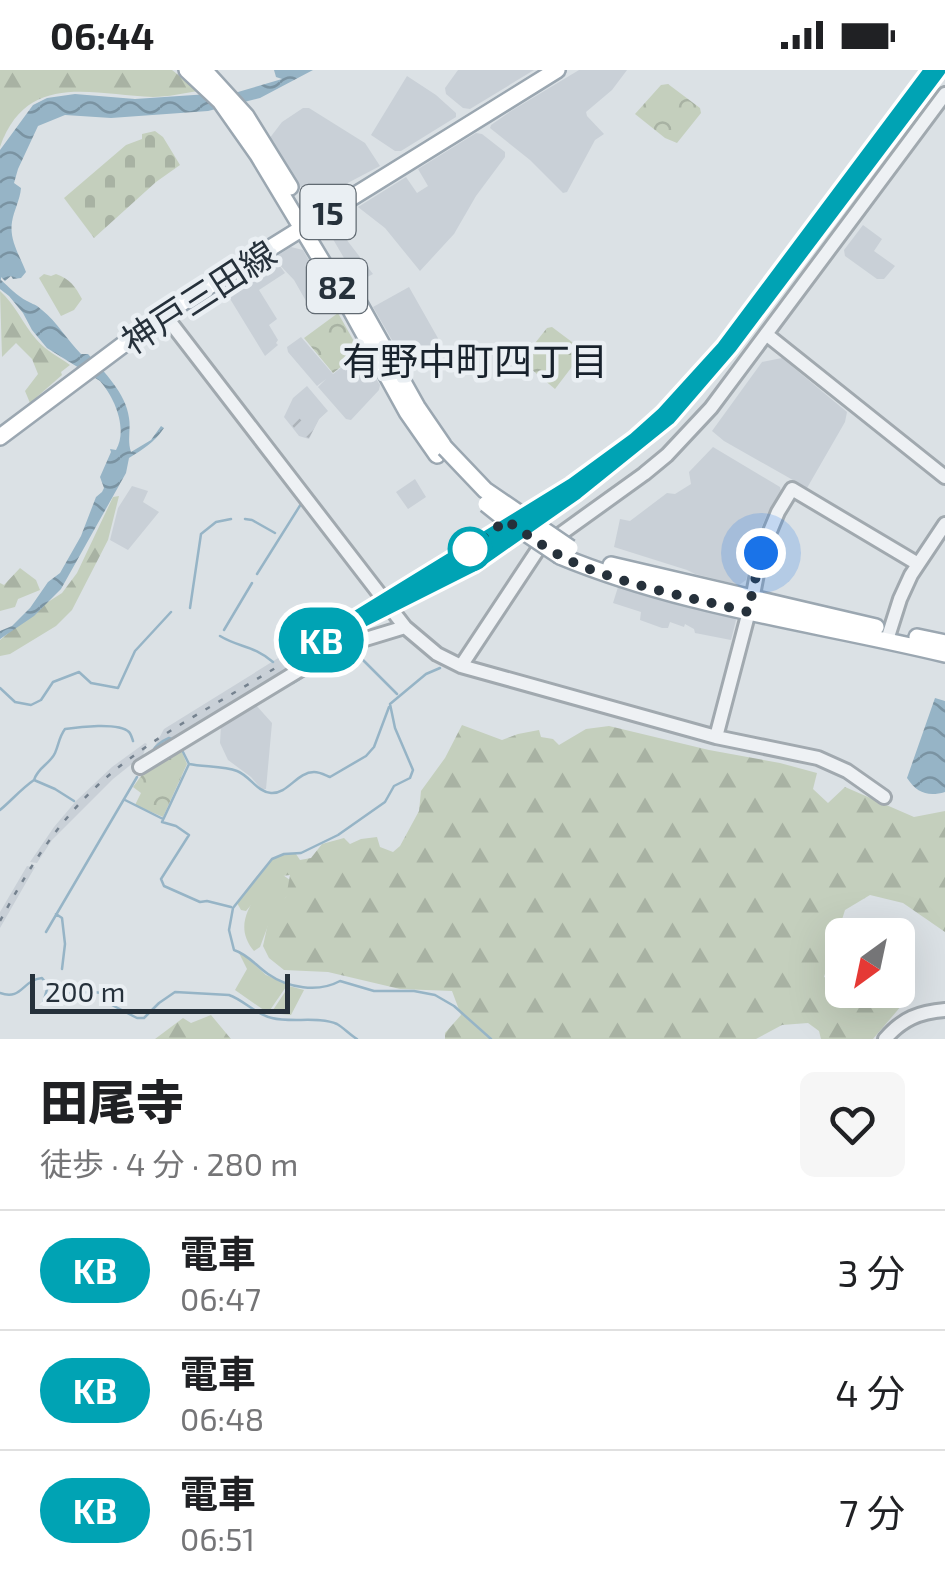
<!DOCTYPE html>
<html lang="ja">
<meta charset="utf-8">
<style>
body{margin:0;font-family:"Exo 2","Noto Sans JP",sans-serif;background:#f6f6f6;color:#202124;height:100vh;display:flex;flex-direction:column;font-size:38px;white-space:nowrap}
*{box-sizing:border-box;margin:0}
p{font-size:32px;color:#757577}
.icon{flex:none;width:55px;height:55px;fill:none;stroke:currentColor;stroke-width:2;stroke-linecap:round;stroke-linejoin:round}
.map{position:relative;height:969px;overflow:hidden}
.drawer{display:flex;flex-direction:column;background:#fff;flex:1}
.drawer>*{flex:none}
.badge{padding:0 20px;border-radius:32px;font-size:35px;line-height:65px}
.needle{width:65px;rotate:213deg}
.fabs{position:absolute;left:825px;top:848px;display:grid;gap:20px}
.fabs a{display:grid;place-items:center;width:90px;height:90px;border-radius:15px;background:#fff;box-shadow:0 10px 40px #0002;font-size:50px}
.scale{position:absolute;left:30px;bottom:25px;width:260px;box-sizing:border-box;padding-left:10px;border:5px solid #26313b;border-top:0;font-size:28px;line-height:35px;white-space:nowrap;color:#26313b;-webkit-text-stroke:8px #eaeff3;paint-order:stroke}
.you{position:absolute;width:50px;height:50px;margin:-25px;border:8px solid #fff;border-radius:50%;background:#1a73e8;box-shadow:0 0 0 15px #1a73e833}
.map>.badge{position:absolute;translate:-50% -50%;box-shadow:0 0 0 5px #fff}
.round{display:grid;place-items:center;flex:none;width:105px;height:105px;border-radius:15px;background:#f6f6f6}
.summary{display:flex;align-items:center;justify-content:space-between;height:170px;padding:0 40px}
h1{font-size:48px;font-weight:800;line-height:75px}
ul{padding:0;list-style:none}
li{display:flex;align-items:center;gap:30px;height:120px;padding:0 40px;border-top:2px solid #e0e0e0}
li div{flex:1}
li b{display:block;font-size:38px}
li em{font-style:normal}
li .badge{min-width:110px;font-weight:700;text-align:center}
.status{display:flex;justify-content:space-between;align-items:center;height:70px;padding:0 50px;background:#fff;direction:ltr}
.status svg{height:28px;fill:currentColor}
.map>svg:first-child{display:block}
.built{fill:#c9d0d7}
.industrial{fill:url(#industrial-furrows)}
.green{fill:#c4cfbd}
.forest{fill:url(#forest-firs)}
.cemetery{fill:url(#cemetery-stones)}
.park{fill:url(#park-crowns)}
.water{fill:url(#water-waves)}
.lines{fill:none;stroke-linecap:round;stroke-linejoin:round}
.stream{stroke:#96b4c6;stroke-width:2.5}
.tertiary-casing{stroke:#a1a9af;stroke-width:18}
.primary-casing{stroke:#9ba7b1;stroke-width:20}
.tertiary{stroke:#eef1f4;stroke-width:12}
.primary{stroke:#fff;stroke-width:15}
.rail{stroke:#75828f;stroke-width:2.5;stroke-dasharray:5 10;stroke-linecap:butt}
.primary-bridge-casing{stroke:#9ba7b1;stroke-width:20;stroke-linecap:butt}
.primary-bridge{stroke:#fff;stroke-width:15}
.line-casing{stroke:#fff;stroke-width:22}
.line{stroke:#00a3b4;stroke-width:15}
.walk{stroke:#26313b;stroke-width:10;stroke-dasharray:0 18}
.stop-dot{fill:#fff;stroke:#00a3b4;stroke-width:5}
.labels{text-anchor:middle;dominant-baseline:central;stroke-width:9;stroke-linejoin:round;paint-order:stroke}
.shield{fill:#eaeff3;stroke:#616a72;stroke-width:2.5}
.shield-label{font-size:32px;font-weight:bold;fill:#26313b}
.street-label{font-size:35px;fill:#26313b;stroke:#eaeff3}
.neighbourhood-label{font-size:38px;fill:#18222c;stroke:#eaeff3}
</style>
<div class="status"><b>06:44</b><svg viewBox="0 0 49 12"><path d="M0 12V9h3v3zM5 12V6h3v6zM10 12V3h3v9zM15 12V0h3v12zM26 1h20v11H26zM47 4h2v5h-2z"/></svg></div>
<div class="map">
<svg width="945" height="969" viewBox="0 0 945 969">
<defs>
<pattern id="industrial-furrows" width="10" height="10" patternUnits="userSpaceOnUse" patternTransform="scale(2.5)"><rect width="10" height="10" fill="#c9d0d7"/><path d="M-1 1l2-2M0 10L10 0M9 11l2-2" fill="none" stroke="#acb3b9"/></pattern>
<pattern id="forest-firs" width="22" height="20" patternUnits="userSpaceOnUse" patternTransform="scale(2.5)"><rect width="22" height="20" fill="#c4cfbd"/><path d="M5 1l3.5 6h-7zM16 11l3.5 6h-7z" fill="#a8b2a3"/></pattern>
<pattern id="cemetery-stones" width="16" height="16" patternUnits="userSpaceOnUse" patternTransform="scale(2.5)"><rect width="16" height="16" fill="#c4cfbd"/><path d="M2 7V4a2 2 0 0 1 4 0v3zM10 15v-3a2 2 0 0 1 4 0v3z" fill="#a8b2a3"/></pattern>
<pattern id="park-crowns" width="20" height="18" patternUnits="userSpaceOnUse" patternTransform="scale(2.5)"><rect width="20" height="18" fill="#c4cfbd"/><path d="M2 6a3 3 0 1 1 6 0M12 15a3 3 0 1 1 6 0" fill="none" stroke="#a8b2a3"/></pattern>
<pattern id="water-waves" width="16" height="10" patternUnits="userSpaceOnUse" patternTransform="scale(2.5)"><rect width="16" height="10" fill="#96b4c6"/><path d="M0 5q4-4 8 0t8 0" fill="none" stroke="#7a93a2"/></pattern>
</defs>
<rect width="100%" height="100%" fill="#dbe1e5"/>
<!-- built -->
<path class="built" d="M458 0H534L470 39 463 38 446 24 445 18Z
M579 0H627L612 20 586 42 587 46 604 64 595 70 567 122 563 123 530 90 490 58 491 55 511 41Z
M925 0H942L781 217 779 216 753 256 682 345 652 375 624 396 552 443 503 480 405 535 392 521 455 483 458 486 494 463 490 457 602 391 662 342 701 299Z
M407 6 436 25 456 43V47L401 81H395L371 65Z
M303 38H309L365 73 380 96 325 125 315 126 303 119 295 112 269 69 282 52Z
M476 63 482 64 505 82V87L476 126 454 164 420 201 385 158 358 137 406 107 417 123 428 116 418 99Z
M863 155 882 169 874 181 895 196 884 209H877L845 186 844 180Z
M336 156 373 204 358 212 330 164Z
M291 177 303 180 326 220 306 231 294 210 277 192 285 203 259 220 277 249 269 255 278 270 276 273 278 275 265 286 224 219Z
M409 217 439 270 437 276 409 293 404 291 373 237Z
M301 267 333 304 360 283 380 315 379 320 351 350 346 349 318 317 326 309 317 316 288 282 287 277Z
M782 288 847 342 845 352 807 418 724 371 712 361 762 292Z
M307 316 328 341 319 349 309 369 299 366 284 347 293 328Z
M713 377 780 417 781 421 767 444 757 468 746 510 739 515 695 504 687 500 614 477 620 449 630 451 667 423 675 424 691 414 689 402Z
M415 409 426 427 408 439 396 422Z
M132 416 148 421 143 432 159 442 128 480 110 470 118 438Z
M618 517 733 545 736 550 731 570 695 563 694 559 685 554 684 557 670 552 668 558H662L640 550 641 542 613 533Z
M375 528 385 545 336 571 151 683 164 659Z
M255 634 272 653 266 719H261L251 707 228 690 220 673 221 655Z
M145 673 147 674 143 685 113 709 52 770 37 793 30 792 54 757 76 731 112 697Z
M27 796 35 797 0 858V842Z"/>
<!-- industrial -->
<path class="industrial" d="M321 334 327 341 319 349 309 368 300 365 285 347 292 341 302 351Z"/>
<!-- green -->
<path class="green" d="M280 803 290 810 287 826 272 845 260 877 254 881C231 854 254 829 270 806Z
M239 883H242L266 905 288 914 268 943 235 920 247 899Z
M289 916 304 920 291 945 271 943Z"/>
<!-- forest -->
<path class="forest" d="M0 0H172L199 21C184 23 168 27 153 27 92 25 27 1 0 77Z
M44 204 51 206 56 204C70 209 75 216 82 229L74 240 61 246 39 208Z
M0 221C15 234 23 254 36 269 47 282 58 286 70 295L61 302 62 305 30 333 25 321 38 304 32 289 16 273 2 287Z
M119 426 108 470 72 540 56 556 10 584 0 586V570L37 539 62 523 77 503 113 427Z
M20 498 36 510 40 520 18 529 15 537 0 541V513L4 515Z
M462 655 502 670 518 664 539 660 541 667 553 669 559 675 586 659 609 656 709 680 780 693 817 703 813 719 828 733 845 717 914 747 945 741V862L903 833 870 825 845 840 824 907 842 914V920H860L902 935 873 969H821L819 961 808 953 782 955 756 969H445V963L461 945 452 921 400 919 328 902 284 900 269 888 263 876 270 844 286 827 290 805 275 807 246 841 241 840 237 833C245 821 267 791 278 786 283 784 291 784 296 784L300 790 311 788 322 774 344 768 350 774 361 769 377 767 380 777 393 782 400 776 419 741 421 721 445 688Z
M211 945 231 969H155L183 948 191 953Z"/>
<!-- cemetery -->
<path class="cemetery" d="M155 61 163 67 180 95 156 112 94 168 64 128 126 75 142 69V64Z"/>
<!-- park -->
<path class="park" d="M668 14 700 38 701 43 677 73 665 68 635 44 661 15Z
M338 243 360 282 333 303 304 268Z
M552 257 584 281 555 319 531 299 524 287 547 258Z
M181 680 187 694 163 747 135 735 141 723 133 717 144 702Z"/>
<!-- water -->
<path class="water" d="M274 0H313L260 28 208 41 111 48 65 45 38 56 18 99 14 113 21 118C20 130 14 140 12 152 9 170 20 186 26 202L21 208 13 209 11 206 5 211 1 207V210C9 217 17 226 27 231 36 236 34 233 42 240 57 252 68 271 81 284H88C104 302 126 323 129 348 131 360 127 370 131 382L151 370 161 356 164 358C154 373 143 379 129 388L126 403 61 519 34 546 0 569V561L12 556 30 538 48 512 60 503 81 466 96 427 102 422 104 418 100 407 111 382 110 379 116 380C128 359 115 328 100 311L47 278 32 260 23 243 9 226 0 219V80L33 35 47 28 75 24 135 29 238 22 282 9 276 7Z
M935 628 945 631V722C928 727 917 723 907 708Z"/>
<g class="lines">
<!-- stream -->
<path class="stream" d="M245 449 252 450 275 463
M257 504 301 434
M190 538 201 464 216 452 231 449
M224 560 252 513
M220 566C240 578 253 575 273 592
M440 598 426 604 390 634 395 658 413 700 410 708 394 716 385 732 338 765 301 783 284 784 272 789 233 838 229 860 234 880C249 885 256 896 268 904 288 918 318 923 340 911L374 921H414L435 925 454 936 491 969
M293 613 326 593 353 580 397 624
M0 618 15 632 31 635 41 630 53 612 79 602 91 613 118 618 135 581 171 542
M152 682C156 675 162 671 169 668L174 670
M183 682 189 694 162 752 176 756 189 765 161 809 164 816 200 832 207 831 231 837
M189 694C203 697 224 696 237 701 250 706 257 722 271 723 288 724 297 702 314 702 320 702 325 705 330 707L366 686 374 677 389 637
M34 710C38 697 50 694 55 683 59 674 59 667 65 659 78 657 119 652 129 662 131 664 132 668 133 671
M125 730 163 749
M0 740C12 730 21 719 34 710L55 719 74 731
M56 844 62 848 65 874 62 899
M46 862 137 707
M54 922C73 927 94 917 110 926
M0 923C22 931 22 910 42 908L48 916 43 933
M112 935 137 948H144L159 933 175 922 229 925C244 930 256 945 272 948 291 953 319 946 337 954 344 958 350 965 357 969"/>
<!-- tertiary casing -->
<g class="tertiary-casing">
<path id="tertiary" d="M164 244 405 557 437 584 461 596 716 667 752 530 761 483 778 442 792 419 918 494
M766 264 945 407
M887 570 900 529 911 505 945 454
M461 596 537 481 644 404 667 385 711 338 945 24
M716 667 818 688 847 701 884 727
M140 697 321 587 359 571 405 557
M885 969C902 949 919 942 945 940"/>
</g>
<!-- primary casing -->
<g class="primary-casing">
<path id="primary" d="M187 0 220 31 258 85 347 233 407 342 437 385
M204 0 246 46 290 117
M353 223 417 337 443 375
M0 367 164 244 557 0
M560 486C683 537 817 553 945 584
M611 495 876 557
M917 567 945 573"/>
</g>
<!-- tertiary -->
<use href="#tertiary" class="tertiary"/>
<!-- primary -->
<use href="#primary" class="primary"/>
<!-- rail -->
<path class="rail" d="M473 494 576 422 638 374 668 348 730 276 938 0
M0 851C27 801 56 754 98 715 144 672 203 642 257 609 324 569 391 527 459 486"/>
<!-- primary-bridge casing -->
<g class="primary-bridge-casing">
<path id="primary-bridge" d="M445 378 485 420 570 478
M486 434 506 450 560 486"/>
</g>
<!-- primary-bridge -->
<use href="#primary-bridge" class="primary-bridge"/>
</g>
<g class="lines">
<!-- line casing -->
<g class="line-casing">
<path id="line" d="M932 0 724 278 664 344 635 370 572 416 318 572 473 494 576 422 668 348 730 276 938 0"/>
</g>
<!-- line -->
<use href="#line" class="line"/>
<!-- walk -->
<path class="walk" d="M470 479 506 450C523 462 541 475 559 485 610 513 691 527 748 542L761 483"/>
</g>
<!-- markers -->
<circle class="stop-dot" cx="470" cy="479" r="20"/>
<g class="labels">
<!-- shield labels -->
<g class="shield">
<rect x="300.5" y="115" width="55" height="54" rx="8"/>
<rect x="307" y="189" width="60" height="54" rx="8"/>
</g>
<g class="shield-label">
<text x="328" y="142">15</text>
<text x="337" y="216">82</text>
</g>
<!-- street labels -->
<g class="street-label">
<text transform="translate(198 226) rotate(-33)">神戸三田線</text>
</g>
<!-- neighbourhood labels -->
<g class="neighbourhood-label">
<text x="475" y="290">有野中町四丁目</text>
</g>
</g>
</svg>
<div class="fabs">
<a><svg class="needle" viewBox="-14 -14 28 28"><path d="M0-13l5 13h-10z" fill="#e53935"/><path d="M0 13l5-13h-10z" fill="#757577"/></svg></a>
</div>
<div class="scale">200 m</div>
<div class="you" style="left:761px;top:483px"></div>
<b class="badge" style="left:321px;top:570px;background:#00a3b4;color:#fff">KB</b>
</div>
<section class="drawer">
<div class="summary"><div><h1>田尾寺</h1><p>徒歩 · 4 分 · 280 m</p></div><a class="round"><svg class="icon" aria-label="heart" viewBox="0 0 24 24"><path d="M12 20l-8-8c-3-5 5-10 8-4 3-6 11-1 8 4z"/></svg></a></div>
<ul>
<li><span class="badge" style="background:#00a3b4;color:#fff">KB</span><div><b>電車</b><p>06:47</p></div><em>3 分</em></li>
<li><span class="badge" style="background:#00a3b4;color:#fff">KB</span><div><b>電車</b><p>06:48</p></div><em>4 分</em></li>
<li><span class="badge" style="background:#00a3b4;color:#fff">KB</span><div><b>電車</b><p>06:51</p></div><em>7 分</em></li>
</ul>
</section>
